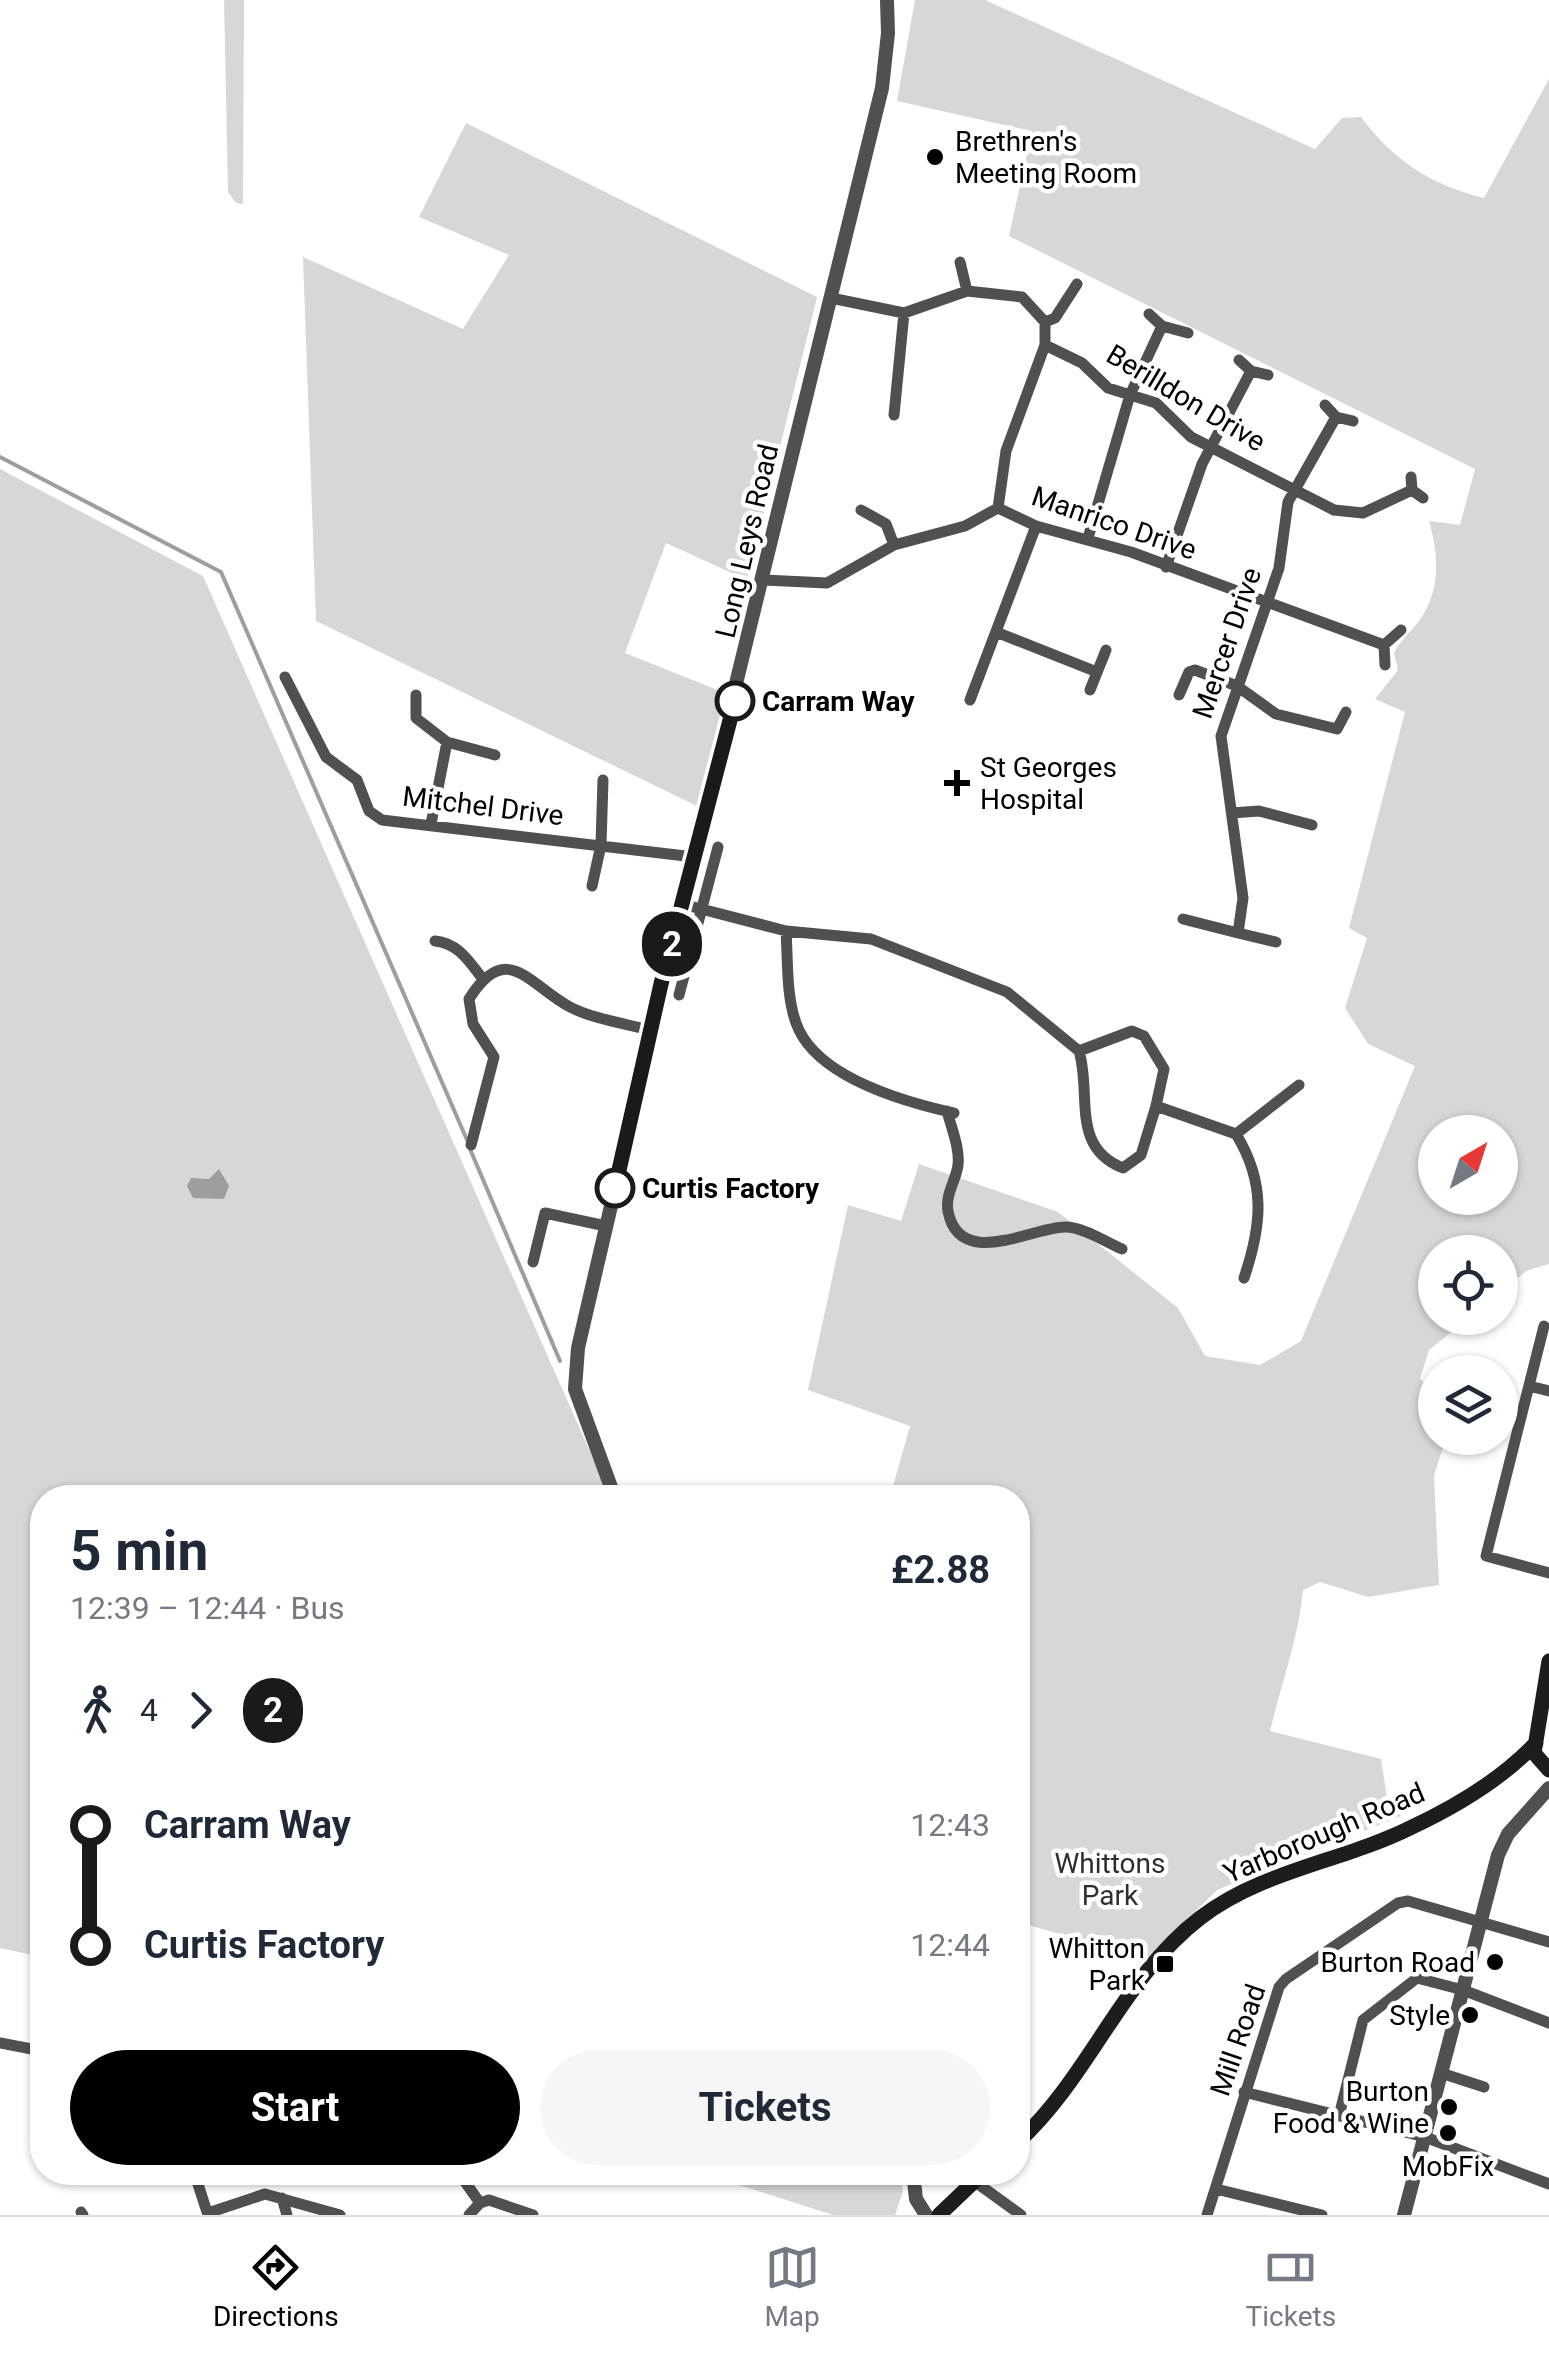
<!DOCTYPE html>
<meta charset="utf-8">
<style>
body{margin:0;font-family:Roboto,sans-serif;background:#f6f6f7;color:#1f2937;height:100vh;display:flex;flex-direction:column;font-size:38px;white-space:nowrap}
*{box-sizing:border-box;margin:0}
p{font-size:32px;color:#747a83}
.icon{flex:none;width:55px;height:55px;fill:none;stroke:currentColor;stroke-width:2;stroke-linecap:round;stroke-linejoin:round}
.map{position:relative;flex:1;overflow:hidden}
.details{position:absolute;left:30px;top:1485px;width:1000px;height:700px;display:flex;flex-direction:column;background:#fff;border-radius:40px;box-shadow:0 2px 8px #0004}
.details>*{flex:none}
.badge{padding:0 20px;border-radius:32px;font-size:35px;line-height:65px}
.needle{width:65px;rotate:39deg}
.fabs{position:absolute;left:1418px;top:1115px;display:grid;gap:20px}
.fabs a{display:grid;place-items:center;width:100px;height:100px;border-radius:50%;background:#fff;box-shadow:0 2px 8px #0004;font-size:50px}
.map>.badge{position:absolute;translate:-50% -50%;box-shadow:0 0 0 5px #fff}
.legs{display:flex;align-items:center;gap:15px;height:110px;padding:0 40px;font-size:32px}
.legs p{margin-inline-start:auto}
.summary{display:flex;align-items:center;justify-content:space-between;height:170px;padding:0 40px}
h1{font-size:55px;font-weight:700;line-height:75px}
.button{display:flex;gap:20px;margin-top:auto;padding:20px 40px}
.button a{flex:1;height:115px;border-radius:60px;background:#000;color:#fff;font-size:40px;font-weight:700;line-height:115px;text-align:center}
.button a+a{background:#f6f6f7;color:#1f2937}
ul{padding:0 40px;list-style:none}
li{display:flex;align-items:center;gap:35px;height:120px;font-size:38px}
li i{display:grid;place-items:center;width:15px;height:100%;margin:0 12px;background:currentColor}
li i::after{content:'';width:25px;height:25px;margin:-12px;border:8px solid;border-radius:50%;background:#fff}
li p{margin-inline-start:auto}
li:first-child i{background:linear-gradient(#0000 50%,currentColor 0)}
li:last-child i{background:linear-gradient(currentColor 50%,#0000 0)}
.tab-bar{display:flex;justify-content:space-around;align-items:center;height:140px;border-top:2px solid #e0e1e3;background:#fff;font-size:28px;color:#747a83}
.tab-bar a{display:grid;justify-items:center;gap:5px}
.tab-bar .current{color:#000}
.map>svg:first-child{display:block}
.green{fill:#d7d7d7;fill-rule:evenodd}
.water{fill:#9e9e9e}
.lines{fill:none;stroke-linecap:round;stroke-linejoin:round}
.stream{stroke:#9e9e9e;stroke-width:4}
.minor{stroke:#505050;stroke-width:11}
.tertiary{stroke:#505050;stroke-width:14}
.secondary{stroke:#1d1d1d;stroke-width:15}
.line-1-casing{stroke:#fff;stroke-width:22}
.line-1{stroke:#1a1a1a;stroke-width:15}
.poi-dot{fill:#000;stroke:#fff;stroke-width:4}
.stop-1-dot{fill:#fff;stroke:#1a1a1a;stroke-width:5}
.labels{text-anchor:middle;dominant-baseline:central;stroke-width:9;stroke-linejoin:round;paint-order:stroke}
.poi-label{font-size:28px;fill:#000;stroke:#fff;text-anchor:end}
.street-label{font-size:28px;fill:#000;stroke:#fff}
.stop-label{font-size:28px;font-weight:bold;fill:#000;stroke:#fff;text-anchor:start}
.park-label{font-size:28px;fill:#2e2e2e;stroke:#fff}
</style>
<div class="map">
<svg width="1549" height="2215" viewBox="0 0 1549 2215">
<rect width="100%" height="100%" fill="#fff"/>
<!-- green -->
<path class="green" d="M224 0H244L243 204 236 203 228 192Z
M915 0H985L1315 149 1342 118 1361 117C1394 161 1431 185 1484 198L1549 79V1264L1526 1271 1500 1293V1252H1435V1318H1469L1429 1350 1420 1379 1435 1395V1438H1446L1434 1476 1439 1585 1368 1597 1320 1582 1303 1590C1299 1637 1281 1684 1270 1731L1381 1759 1387 1798 1401 1816 1217 1890 1147 1959 1018 1922V1498L890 1497 910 1426 808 1390 848 1205 901 1221 919 1164 1058 1212 1178 1308 1205 1356 1260 1365 1301 1341 1415 1066 1368 1044 1345 1008 1367 938 1349 928 1405 712 1375 699 1398 670 1394 653C1400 640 1411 632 1419 621 1441 590 1439 556 1429 521L1460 525 1475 469 1009 236 1032 131 897 101ZM1435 1132H1500V1198H1435Z
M466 123 817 297 747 580 666 543 625 653 730 695 699 807 316 621 303 257 463 329 509 255 419 217Z
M0 469 203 576 610 1497 42 1498V1957L0 1948Z
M702 2173H900L903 2191 895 2215H833Z"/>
<!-- water -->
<path class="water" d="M219 1169 229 1186 224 1199 193 1198 187 1186 191 1178 209 1179Z"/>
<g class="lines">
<!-- stream -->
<path class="stream" d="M0 457 221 572 467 1140
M470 1149 560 1361"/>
<!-- minor -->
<path class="minor" d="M960 262 967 291
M1149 314 1162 326 1188 333
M1045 322 1055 318 1077 284
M1045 345 1082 363 1108 388 1156 403 1191 437 1334 510 1363 513 1412 490
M1239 360 1251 371 1268 375
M1325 405 1336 417 1353 421
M894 415 904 313
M1411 477 1412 490 1423 498
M998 508 1036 526 1131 552 1384 645
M861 510 886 524 894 545
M1088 538 1130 395 1162 326
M1166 567 1202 464 1251 371
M764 580 827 583 894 545 965 526 998 508 1006 451 1045 345V322L1022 297 967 291 904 313 831 298
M996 632 1097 672
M1385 665 1384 645 1401 630
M285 677 326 757 357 780 369 811 382 820 694 857
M1090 690 1106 650
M416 695V718L447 742
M1179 695 1189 672 1195 670 1237 686 1276 714 1337 729 1346 712
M970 700 1036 526
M1232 813 1259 811 1312 825
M431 824 447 742 495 755
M592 886 601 845 603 780
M682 904 786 931 871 939 1007 992 1079 1051 1132 1031 1144 1036 1164 1069 1156 1106 1236 1134 1299 1085
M1183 919 1238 933
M786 931C788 960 786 995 796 1023 815 1077 905 1102 954 1113
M435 941C458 943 469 961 482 978
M1276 942 1238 933 1243 898 1221 736 1279 568 1288 502 1336 417
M679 995 718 847
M1079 1051C1092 1094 1070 1147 1123 1168L1141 1155 1156 1106
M947 1111C951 1127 960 1148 958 1165 956 1181 945 1194 948 1211 959 1270 1031 1228 1064 1227 1081 1226 1106 1242 1122 1249
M1236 1134C1266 1183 1262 1225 1244 1278
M471 1145 494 1057 473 1024 469 999C507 939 529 985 570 1007 593 1019 627 1024 653 1031
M533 1262 545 1213 606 1226
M1544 1326 1486 1556 1549 1573
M1529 1386 1549 1391
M0 2043 42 2051
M1441 2073 1484 2087
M1244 2092 1425 2137 1549 2184
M1339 2116 1363 2020 1417 1978 1463 1990 1549 2023
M41 2127 42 2118
M194 2172 208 2215
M458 2172 480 2203
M974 2181 1021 2215
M1216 2189 1322 2215
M282 2198 287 2215
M480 2203 489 2200 533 2215
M81 2212 83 2215
M208 2213 265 2194 340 2215
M469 2215 480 2203
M1207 2215 1279 1987 1286 1979 1398 1903 1408 1901 1549 1942"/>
<!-- tertiary -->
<path class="tertiary" d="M615 1498 575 1389 578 1348C675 927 779 508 882 88L888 33 887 0
M913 2172 916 2199 926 2215
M1404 2215 1498 1855 1508 1834 1549 1788"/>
<!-- secondary -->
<path class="secondary" d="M1549 1661 1534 1753 1549 1770
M1018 2142C1090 2076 1122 1978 1200 1918 1263 1870 1341 1862 1410 1828 1455 1807 1502 1779 1536 1743
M939 2215 984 2172"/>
</g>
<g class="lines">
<!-- line-1 casing -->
<g class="line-1-casing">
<path id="line-1" d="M615 1188 661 984 735 701"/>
</g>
<!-- line-1 -->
<use href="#line-1" class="line-1"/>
</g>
<!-- markers -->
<g class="poi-dot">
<circle cx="935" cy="157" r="10"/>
<path d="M952 768h10v10h10v10h-10v10h-10v-10h-10v-10h10z"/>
<circle cx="1495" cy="1962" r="10"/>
<rect x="1155" y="1954" width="20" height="20" rx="5"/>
<circle cx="1470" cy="2015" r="10"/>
<circle cx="1449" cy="2107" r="10"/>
<circle cx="1448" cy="2133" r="10"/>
</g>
<g class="stop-1-dot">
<circle cx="735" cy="701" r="18"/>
<circle cx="615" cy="1188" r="18"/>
</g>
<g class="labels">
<!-- poi labels -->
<g class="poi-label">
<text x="955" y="141" text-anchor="start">Brethren's<tspan x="955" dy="32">Meeting Room</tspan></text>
<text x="980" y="767" text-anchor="start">St Georges<tspan x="980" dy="32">Hospital</tspan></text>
<text x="1145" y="1948">Whitton<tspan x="1145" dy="32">Park</tspan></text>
<text x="1475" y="1962">Burton Road</text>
<text x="1450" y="2015">Style</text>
<text x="1429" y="2091">Burton<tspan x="1429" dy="32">Food &amp; Wine</tspan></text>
<text x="1448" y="2166" text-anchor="middle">MobFix</text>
</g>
<!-- street labels -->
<g class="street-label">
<text transform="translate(1186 398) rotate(31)">Berilldon Drive</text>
<text transform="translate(1114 523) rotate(19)">Manrico Drive</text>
<text transform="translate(747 541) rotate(-77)">Long Leys Road</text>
<text transform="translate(1227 643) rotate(-71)">Mercer Drive</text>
<text transform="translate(483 806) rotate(7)">Mitchel Drive</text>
<text transform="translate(1324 1833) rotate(-23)">Yarborough Road</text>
<text transform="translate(1238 2040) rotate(-71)">Mill Road</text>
</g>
<!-- stop labels -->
<g class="stop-label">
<text x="762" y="701">Carram Way</text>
<text x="642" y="1188">Curtis Factory</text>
</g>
<!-- park labels -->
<g class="park-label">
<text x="1110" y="1863">Whittons<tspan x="1110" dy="32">Park</tspan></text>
</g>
</g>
</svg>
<div class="fabs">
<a><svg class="needle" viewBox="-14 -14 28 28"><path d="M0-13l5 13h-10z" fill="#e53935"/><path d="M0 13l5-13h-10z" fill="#747a83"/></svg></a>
<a><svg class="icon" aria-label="locate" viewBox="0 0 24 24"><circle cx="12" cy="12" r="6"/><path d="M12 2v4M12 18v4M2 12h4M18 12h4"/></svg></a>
<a><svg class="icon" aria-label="layers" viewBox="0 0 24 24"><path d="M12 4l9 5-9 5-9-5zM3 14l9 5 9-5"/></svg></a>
</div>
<b class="badge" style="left:672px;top:944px;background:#1a1a1a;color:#fff">2</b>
<section class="details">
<div class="summary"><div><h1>5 min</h1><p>12:39 – 12:44 · Bus</p></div><b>£2.88</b></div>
<div class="legs"><svg class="icon" aria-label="walk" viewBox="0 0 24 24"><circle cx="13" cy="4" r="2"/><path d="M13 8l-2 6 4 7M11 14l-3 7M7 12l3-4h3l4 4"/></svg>4<svg class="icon" aria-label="forward" viewBox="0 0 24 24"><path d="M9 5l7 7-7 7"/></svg><b class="badge" style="background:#1a1a1a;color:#fff">2</b></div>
<ul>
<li><i style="color:#1a1a1a"></i><b>Carram Way</b><p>12:43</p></li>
<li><i style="color:#1a1a1a"></i><b>Curtis Factory</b><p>12:44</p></li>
</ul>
<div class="button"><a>Start</a><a>Tickets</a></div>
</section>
</div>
<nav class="tab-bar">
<a class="current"><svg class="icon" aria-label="directions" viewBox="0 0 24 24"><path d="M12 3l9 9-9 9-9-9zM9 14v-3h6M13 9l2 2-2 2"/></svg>Directions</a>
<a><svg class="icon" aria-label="map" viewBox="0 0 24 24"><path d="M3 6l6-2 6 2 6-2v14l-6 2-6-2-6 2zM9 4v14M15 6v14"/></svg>Map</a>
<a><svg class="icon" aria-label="tickets" viewBox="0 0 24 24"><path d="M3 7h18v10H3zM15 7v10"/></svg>Tickets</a>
</nav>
